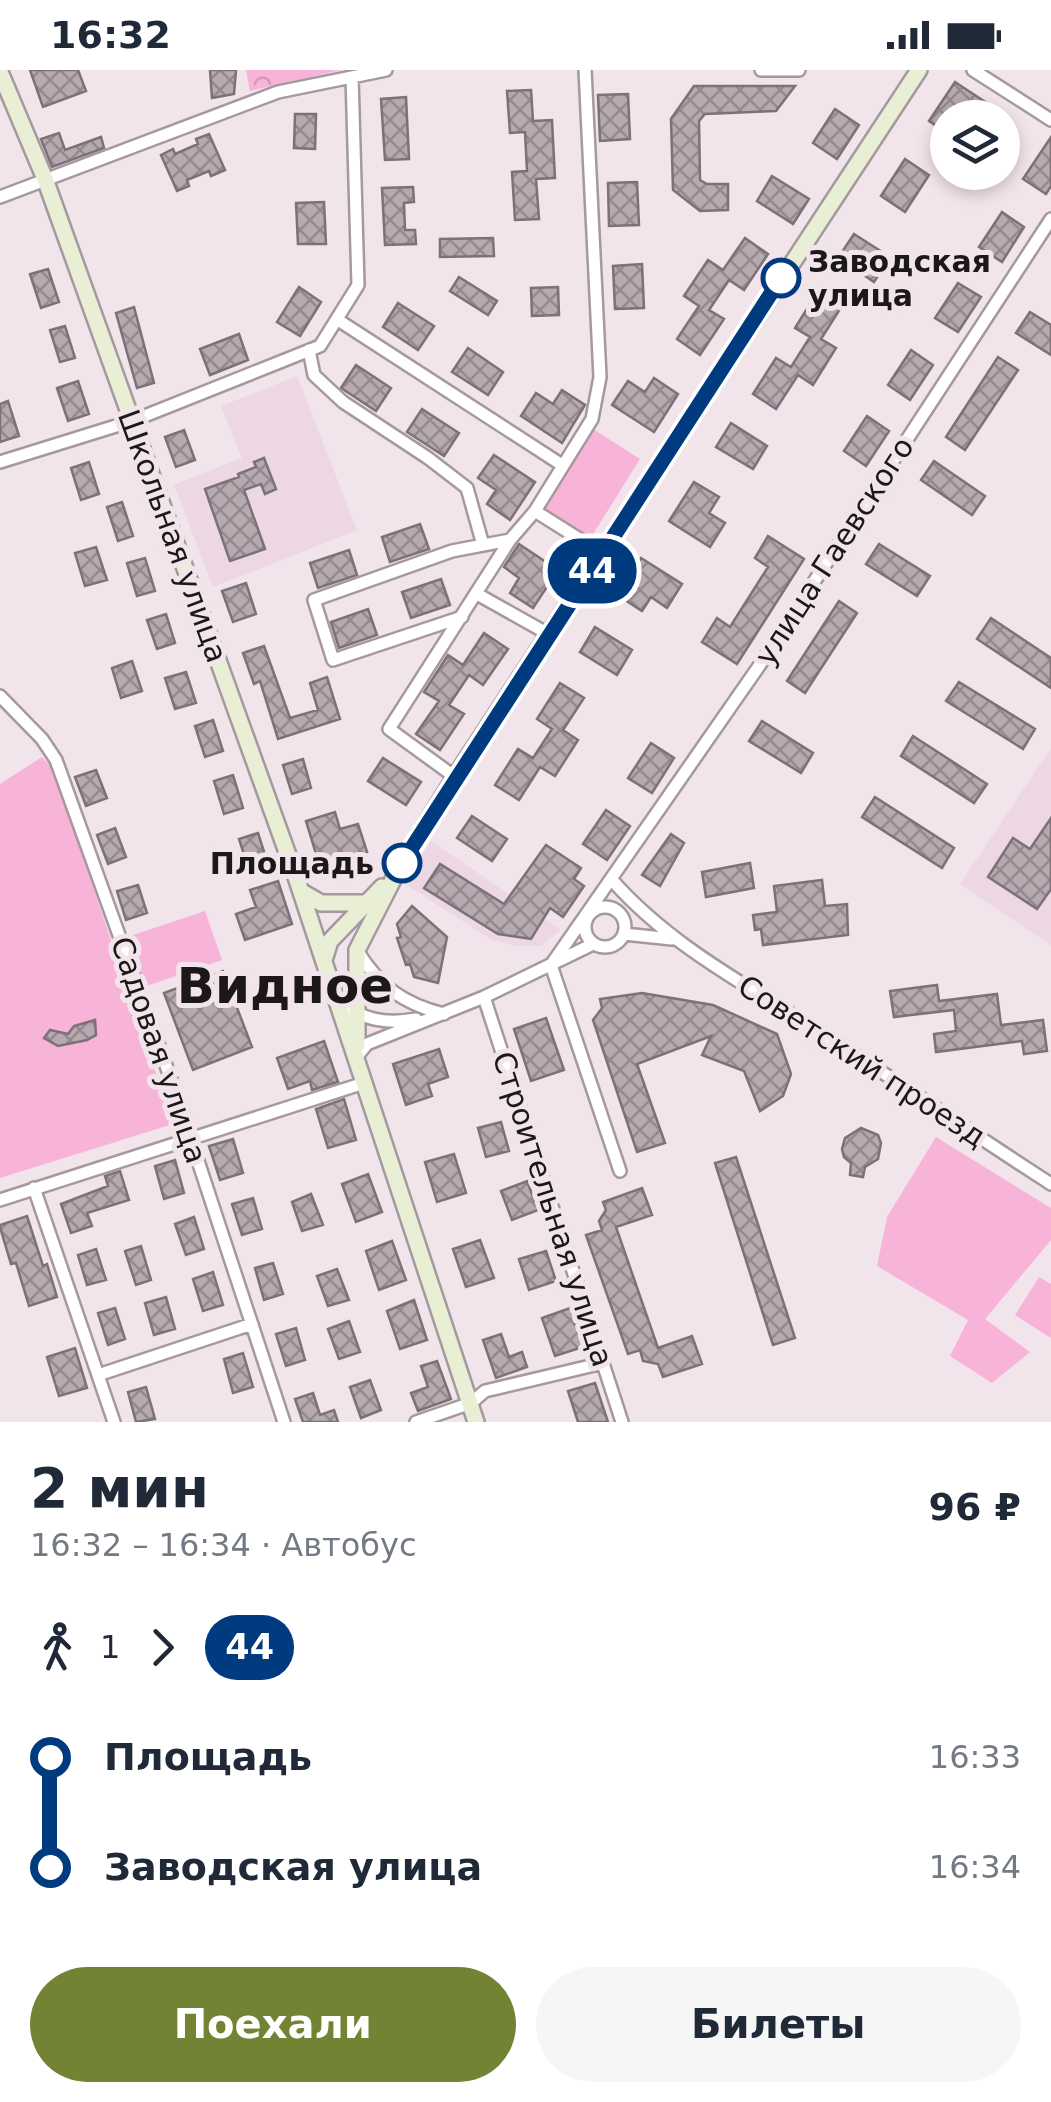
<!DOCTYPE html>
<html lang="ru">
<meta charset="utf-8">
<style>
body{margin:0;font-family:"DejaVu Sans",sans-serif;background:#f6f6f7;color:#1f2937;height:100vh;display:flex;flex-direction:column;font-size:38px;white-space:nowrap}
*{box-sizing:border-box;margin:0}
p{font-size:32px;color:#747a83}
.icon{flex:none;width:55px;height:55px;fill:none;stroke:currentColor;stroke-width:2;stroke-linecap:round;stroke-linejoin:round}
.map{position:relative;height:1352px;overflow:hidden}
.sheet{display:flex;flex-direction:column;background:#fff;flex:1}
.sheet>*{flex:none}
.badge{padding:0 20px;border-radius:32px;font-size:35px;line-height:65px}
.controls{position:absolute;left:930px;top:30px;display:grid;gap:20px}
.controls a{display:grid;place-items:center;width:90px;height:90px;border-radius:50%;background:#fff;box-shadow:0 5px 15px #0003;font-size:50px}
.map>.badge{position:absolute;translate:-50% -50%;box-shadow:0 0 0 5px #fff}
.legs{display:flex;align-items:center;gap:15px;height:110px;padding:0 30px;font-size:32px}
.legs p{margin-inline-start:auto}
.overview{display:flex;align-items:center;justify-content:space-between;height:170px;padding:0 30px}
h1{font-size:55px;font-weight:600;line-height:75px}
.button{display:flex;gap:20px;margin-top:auto;padding:20px 30px}
.button a{flex:1;height:115px;border-radius:60px;background:#728433;color:#fff;font-size:40px;font-weight:600;line-height:115px;text-align:center}
.button a+a{background:#f6f6f7;color:#1f2937}
ul{padding:0 30px;list-style:none}
li{display:flex;align-items:center;gap:35px;height:110px;font-size:38px}
li i{display:grid;place-items:center;width:15px;height:100%;margin:0 12px;background:currentColor}
li i::after{content:'';width:25px;height:25px;margin:-12px;border:8px solid;border-radius:50%;background:#fff}
li p{margin-inline-start:auto}
li:first-child i{background:linear-gradient(#0000 50%,currentColor 0)}
li:last-child i{background:linear-gradient(currentColor 50%,#0000 0)}
.status{display:flex;justify-content:space-between;align-items:center;height:70px;padding:0 50px;background:#fff;direction:ltr}
.status svg{height:28px;fill:currentColor}
.map>svg:first-child{display:block}
.built{fill:#ecd7e2}
.forest{fill:url(#forest-crowns)}
.park{fill:#f8b3d8}
.building{fill:url(#building-cross-hatch);stroke:#7c7177;stroke-width:2.5}
.lines{fill:none;stroke-linecap:round;stroke-linejoin:round}
.street-casing{stroke:#a5999f;stroke-width:16}
.secondary-casing{stroke:#a5999f;stroke-width:20}
.street{stroke:#fff;stroke-width:11}
.secondary{stroke:#e8efd5;stroke-width:15}
.line-1-casing{stroke:#fff;stroke-width:22}
.line-1{stroke:#003b80;stroke-width:15}
.stop-1-dot{fill:#fff;stroke:#003b80;stroke-width:5}
.labels{text-anchor:middle;dominant-baseline:central;stroke-width:10;stroke-linejoin:round;paint-order:stroke}
.stop-label{font-size:30px;font-weight:bold;fill:#1c181a;stroke:#f2e4eb;text-anchor:start}
.street-label{font-size:30px;fill:#1c181a;stroke:#f2e4eb}
.town-label{font-size:50px;font-weight:bold;fill:#1c181a;stroke:#f2e4eb}
</style>
<div class="status"><b>16:32</b><svg viewBox="0 0 49 12"><path d="M0 12V9h3v3zM5 12V6h3v6zM10 12V3h3v9zM15 12V0h3v12zM26 1h20v11H26zM47 4h2v5h-2z"/></svg></div>
<div class="map">
<svg width="1051" height="1352" viewBox="0 0 1051 1352">
<defs>
<pattern id="forest-crowns" width="20" height="18" patternUnits="userSpaceOnUse" patternTransform="scale(2.5)"><rect width="20" height="18" fill="#f8b3d8"/><path d="M2 6a3 3 0 1 1 6 0M12 15a3 3 0 1 1 6 0" fill="none" stroke="#d499b9"/></pattern>
<pattern id="building-cross-hatch" width="8" height="8" patternUnits="userSpaceOnUse" patternTransform="scale(2.5)"><rect width="8" height="8" fill="#b6aab0"/><path d="M0 0l8 8M0 8l8-8" fill="none" stroke="#93898e"/></pattern>
</defs>
<rect width="100%" height="100%" fill="#f2e4eb"/>
<!-- built -->
<path class="built" d="M297 306 357 460 213 517 174 415 242 388 221 336Z
M1051 678V875L960 814Z
M431 771 561 860 541 876H517L490 869 404 813Z"/>
<!-- forest -->
<path class="forest" d="M246 0H341L250 21Z"/>
<!-- park -->
<path class="park" d="M593 359 640 389 590 469 542 439Z
M42 687 53 698 173 1054 0 1108V714Z
M205 841 222 890 144 917 127 867Z
M936 1067 1051 1138V1170L985 1249 1030 1282 992 1313 950 1286 968 1250 877 1196 887 1147Z
M1039 1207 1051 1214V1268L1015 1245Z"/>
<!-- building -->
<path class="building" d="M30 0H78L86 21 43 37Z
M210 0H236L234 24 212 28Z
M955 12 996 39 990 48H948V64L929 51Z
M694 16H795L776 41 705 44 699 51 700 110 707 114H728V140L700 141 673 120 671 49Z
M531 20 533 51 552 50 555 108 536 109 539 149 515 150 512 102 527 101 525 62 510 63 507 21Z
M628 24 630 69 600 71 598 25Z
M406 27 409 89 385 90 381 29Z
M835 39 859 55 837 89 813 73Z
M295 44H316L315 79 294 78Z
M59 63 65 80 101 67 104 78 52 97 41 69Z
M209 64 225 100 211 106 209 101 187 110 189 116 177 121 161 85 173 79 175 84 198 74 196 69Z
M1051 67V116L1046 124 1023 109Z
M905 89 929 105 905 142 881 126Z
M772 106 809 129 793 154 757 131Z
M637 112 639 155 609 156 608 113Z
M413 117 414 132 404 133 405 160H415L416 174 385 175 382 118Z
M324 132 326 174H298L296 133Z
M1002 142 1024 157 1002 192 979 177Z
M854 164 890 187 874 212 838 188Z
M493 168 494 186 440 187V169Z
M745 168 768 184 744 220 729 210 709 240 724 249 700 285 677 269 699 236 684 226 708 190 723 200Z
M642 194 644 238 615 239 613 196Z
M48 199 59 232 41 238 30 204Z
M459 207 497 231 488 245 450 221Z
M958 213 981 227 958 262 935 248Z
M299 217 321 232 300 266 277 252Z
M558 217 559 245 532 246 531 218Z
M818 221 842 236 821 269 836 278 813 315 798 305 776 339 753 324 776 288 791 297 810 267 795 258Z
M398 233 434 256 418 280 383 257Z
M134 237 154 313 137 318 116 243Z
M1030 242 1051 255V285L1016 263Z
M65 256 75 288 60 292 50 260Z
M239 264 248 290 210 305 200 279Z
M468 278 503 302 488 325 452 302Z
M911 280 933 295 910 330 888 315Z
M998 287 1018 300 965 380 946 367Z
M356 295 391 318 376 341 341 318Z
M654 308 678 324 654 362 612 335 628 311 645 322Z
M78 311 89 344 68 351 57 318Z
M562 320 585 335 562 373 521 346 536 323 553 334Z
M8 331 19 366 0 372V334Z
M422 339 459 363 444 386 407 362Z
M867 346 889 361 866 396 844 381Z
M731 353 767 376 753 399 716 377Z
M184 360 195 390 176 397 165 367Z
M494 385 535 412 510 450 487 434 496 420 478 408Z
M264 388 276 419 265 424 261 414 244 420 265 479 230 491 205 419 239 407 238 404 256 397 254 392Z
M934 391 985 426 972 445 921 410Z
M89 392 99 424 81 430 71 398Z
M694 412 719 427 709 443 725 453 710 477 669 451Z
M122 432 133 466 118 471 107 437Z
M420 454 429 479 390 492 382 467Z
M768 466 804 489 737 594 702 572 717 548 730 557 768 497 755 488Z
M519 474 558 500 533 538 510 523 519 508 504 497Z
M879 474 930 506 917 526 866 494Z
M96 477 107 510 85 516 75 483Z
M349 480 357 505 318 518 310 493Z
M145 488 155 521 137 526 127 493Z
M641 488 682 514 667 538 651 527 642 541 617 525Z
M441 509 450 535 411 548 402 522Z
M246 513 256 544 233 552 222 521Z
M839 531 857 543 805 623 787 611Z
M368 539 377 565 339 578 331 552Z
M166 544 175 573 157 579 147 550Z
M991 548 1051 588V618L977 569Z
M595 557 632 580 617 605 580 582Z
M484 563 508 579 483 615 469 605 449 635 464 644 440 680 416 664 439 631 424 622 448 585 463 595Z
M264 576 290 648 318 640 310 613 327 607 340 649 278 669 260 611 254 614 243 583Z
M132 591 142 621 121 628 112 598Z
M186 602 196 633 175 639 165 608Z
M959 612 1035 659 1023 679 946 631Z
M560 613 584 628 563 660 578 670 555 706 540 697 519 730 495 715 518 679 533 688 552 659 537 649Z
M213 650 223 681 205 687 195 656Z
M762 651 813 683 801 703 749 671Z
M913 666 987 714 974 733 901 686Z
M651 673 674 688 652 723 628 708Z
M383 688 421 712 406 735 368 711Z
M303 689 311 718 292 724 283 695Z
M96 700 107 728 86 736 75 707Z
M233 705 243 738 224 744 214 711Z
M875 727 954 778 942 798 862 747Z
M606 740 630 756 607 790 583 774Z
M335 742 340 759 358 754 367 782 320 797 306 751Z
M472 746 507 769 492 791 457 768Z
M1051 748V819L1037 839 988 807 1013 768 1030 779Z
M115 758 126 787 108 794 97 765Z
M258 763 267 791 248 797 239 769Z
M671 764 684 773 660 816 642 805Z
M546 775 581 798 574 809 584 816 563 847 550 838 531 869 498 864 424 818 440 794 504 834Z
M750 793 754 818 706 827 702 802Z
M822 810 825 836 847 834 848 865 763 875 761 859 755 860 753 845 777 842 774 816Z
M278 811 292 854 245 870 236 844 256 837 250 820Z
M138 815 147 843 126 850 117 821Z
M412 836 447 867 438 913 414 907 410 894 406 895 397 868 401 867 397 854Z
M223 901 252 977 193 1000 164 923Z
M937 915 939 931 997 924 1001 955 1043 950 1047 981 1024 984 1022 971 936 982 934 964 956 961 954 940 894 947 890 921Z
M642 923 713 935 777 964 791 1004 783 1026 760 1041 744 1001 702 985 711 966 637 994 665 1073 637 1082 593 950 602 938 600 929Z
M546 948 564 1000 531 1011 514 959Z
M95 950 96 965 87 970 58 976 44 968 50 960 68 964 74 956Z
M324 971 338 1012 312 1020 310 1011 288 1019 277 988Z
M439 979 448 1007 428 1014 432 1026 406 1035 393 994Z
M344 1029 356 1070 328 1078 316 1039Z
M501 1052 509 1081 486 1087 478 1058Z
M861 1058 878 1065 881 1073 878 1089 865 1097 863 1107 850 1105 851 1093 844 1087 842 1079 845 1068Z
M233 1069 243 1103 220 1110 209 1076Z
M454 1084 466 1123 437 1132 425 1092Z
M736 1087 795 1268 773 1275 715 1093Z
M175 1090 184 1123 164 1129 155 1096Z
M120 1101 129 1130 87 1143 92 1156 71 1163 61 1134 108 1116 105 1106Z
M368 1104 382 1142 356 1152 342 1114Z
M527 1111 538 1140 512 1150 501 1121Z
M642 1118 652 1145 616 1157 658 1278 692 1266 702 1294 663 1307 658 1294 643 1291 640 1280 628 1284 586 1165 602 1160 599 1151 606 1140 603 1132Z
M311 1124 323 1155 302 1161 292 1132Z
M253 1128 262 1159 242 1165 232 1134Z
M27 1146 43 1196 47 1194 57 1227 29 1236 16 1193 11 1194 0 1157V1155Z
M194 1147 204 1179 186 1185 175 1154Z
M480 1170 494 1208 466 1217 453 1179Z
M392 1171 406 1210 379 1220 366 1181Z
M141 1176 151 1210 136 1215 125 1181Z
M96 1179 106 1210 87 1215 78 1185Z
M546 1181 556 1211 529 1220 519 1189Z
M273 1193 283 1224 264 1230 255 1198Z
M337 1199 349 1230 328 1236 317 1206Z
M213 1202 223 1235 203 1241 193 1209Z
M166 1227 175 1259 154 1265 145 1233Z
M414 1230 427 1270 400 1279 387 1241Z
M115 1238 125 1269 108 1275 98 1243Z
M570 1238 583 1277 555 1286 542 1248Z
M349 1251 360 1282 339 1289 328 1259Z
M296 1258 305 1290 286 1296 276 1264Z
M501 1264 509 1287 522 1282 527 1297 496 1308 483 1270Z
M75 1278 87 1318 59 1326 47 1287Z
M243 1283 253 1317 233 1323 224 1289Z
M437 1291 451 1329 418 1341 411 1323 428 1317 421 1296Z
M370 1310 381 1340 361 1348 350 1317Z
M595 1313 608 1352H578L568 1321Z
M146 1317 155 1349 136 1352 128 1322Z
M313 1323 320 1345 334 1340 338 1352H303L295 1329Z"/>
<g class="lines">
<!-- street casing -->
<g class="street-casing">
<path id="street" d="M761 0H799
M973 0 1051 50
M0 127 278 22 386 0
M338 250 562 395
M309 280 314 305 343 332 428 388 467 418 483 475
M0 392 132 351 320 276 358 215 352 7
M535 441 603 484
M477 524 550 565
M462 547 333 590 314 530 452 481 510 470 535 441 592 349 600 307 585 0
M0 626 42 669 56 690 173 1015 284 1352
M455 707 389 659 510 470
M612 810C672 878 752 918 828 967 903 1015 976 1066 1051 1114
M585 857a20 20 0 1 1 40 0a20 20 0 1 1-40 0Z
M624 864 672 869
M358 882C380 917 404 934 444 944
M551 895 759 596 1051 149
M551 895 620 1101
M484 927 622 1352
M337 931C362 949 384 955 416 949
M358 985 367 974 484 927 593 874
M34 1118 114 1352
M0 1130 364 1013
M98 1305 252 1254
M416 1352 471 1333 485 1321 603 1293"/>
</g>
<!-- secondary casing -->
<g class="secondary-casing">
<path id="secondary" d="M0 2 45 109 297 810 476 1352
M302 822 321 833H367
M324 890 330 871 382 817
M357 975V880L399 798 455 707 919 0"/>
</g>
<!-- street -->
<use href="#street" class="street"/>
<!-- secondary -->
<use href="#secondary" class="secondary"/>
</g>
<g class="lines">
<!-- line-1 casing -->
<g class="line-1-casing">
<path id="line-1" d="M402 793 781 208"/>
</g>
<!-- line-1 -->
<use href="#line-1" class="line-1"/>
</g>
<!-- markers -->
<g class="stop-1-dot">
<circle cx="781" cy="208" r="18"/>
<circle cx="402" cy="793" r="18"/>
</g>
<g class="labels">
<!-- stop labels -->
<g class="stop-label">
<text x="808" y="191">Заводская<tspan x="808" dy="34">улица</tspan></text>
<text x="374" y="793" text-anchor="end">Площадь</text>
</g>
<!-- street labels -->
<g class="street-label">
<text transform="translate(173 466) rotate(70)">Школьная улица</text>
<text transform="translate(834 481) rotate(-57)">улица Гаевского</text>
<text transform="translate(159 980) rotate(71)">Садовая улица</text>
<text transform="translate(862 991) rotate(33)">Советский проезд</text>
<text transform="translate(553 1139) rotate(72)">Строительная улица</text>
</g>
<!-- town labels -->
<g class="town-label">
<text x="285" y="916">Видное</text>
</g>
</g>
</svg>
<div class="controls">
<a><svg class="icon" aria-label="layers" viewBox="0 0 24 24"><path d="M12 4l9 5-9 5-9-5zM3 14l9 5 9-5"/></svg></a>
</div>
<b class="badge" style="left:592px;top:501px;background:#003b80;color:#fff">44</b>
</div>
<section class="sheet">
<div class="overview"><div><h1>2 мин</h1><p>16:32 – 16:34 · Автобус</p></div><b>96 ₽</b></div>
<div class="legs"><svg class="icon" aria-label="walk" viewBox="0 0 24 24"><circle cx="13" cy="4" r="2"/><path d="M13 8l-2 6 4 7M11 14l-3 7M7 12l3-4h3l4 4"/></svg>1<svg class="icon" aria-label="forward" viewBox="0 0 24 24"><path d="M9 5l7 7-7 7"/></svg><b class="badge" style="background:#003b80;color:#fff">44</b></div>
<ul>
<li><i style="color:#003b80"></i><b>Площадь</b><p>16:33</p></li>
<li><i style="color:#003b80"></i><b>Заводская улица</b><p>16:34</p></li>
</ul>
<div class="button"><a>Поехали</a><a>Билеты</a></div>
</section>
